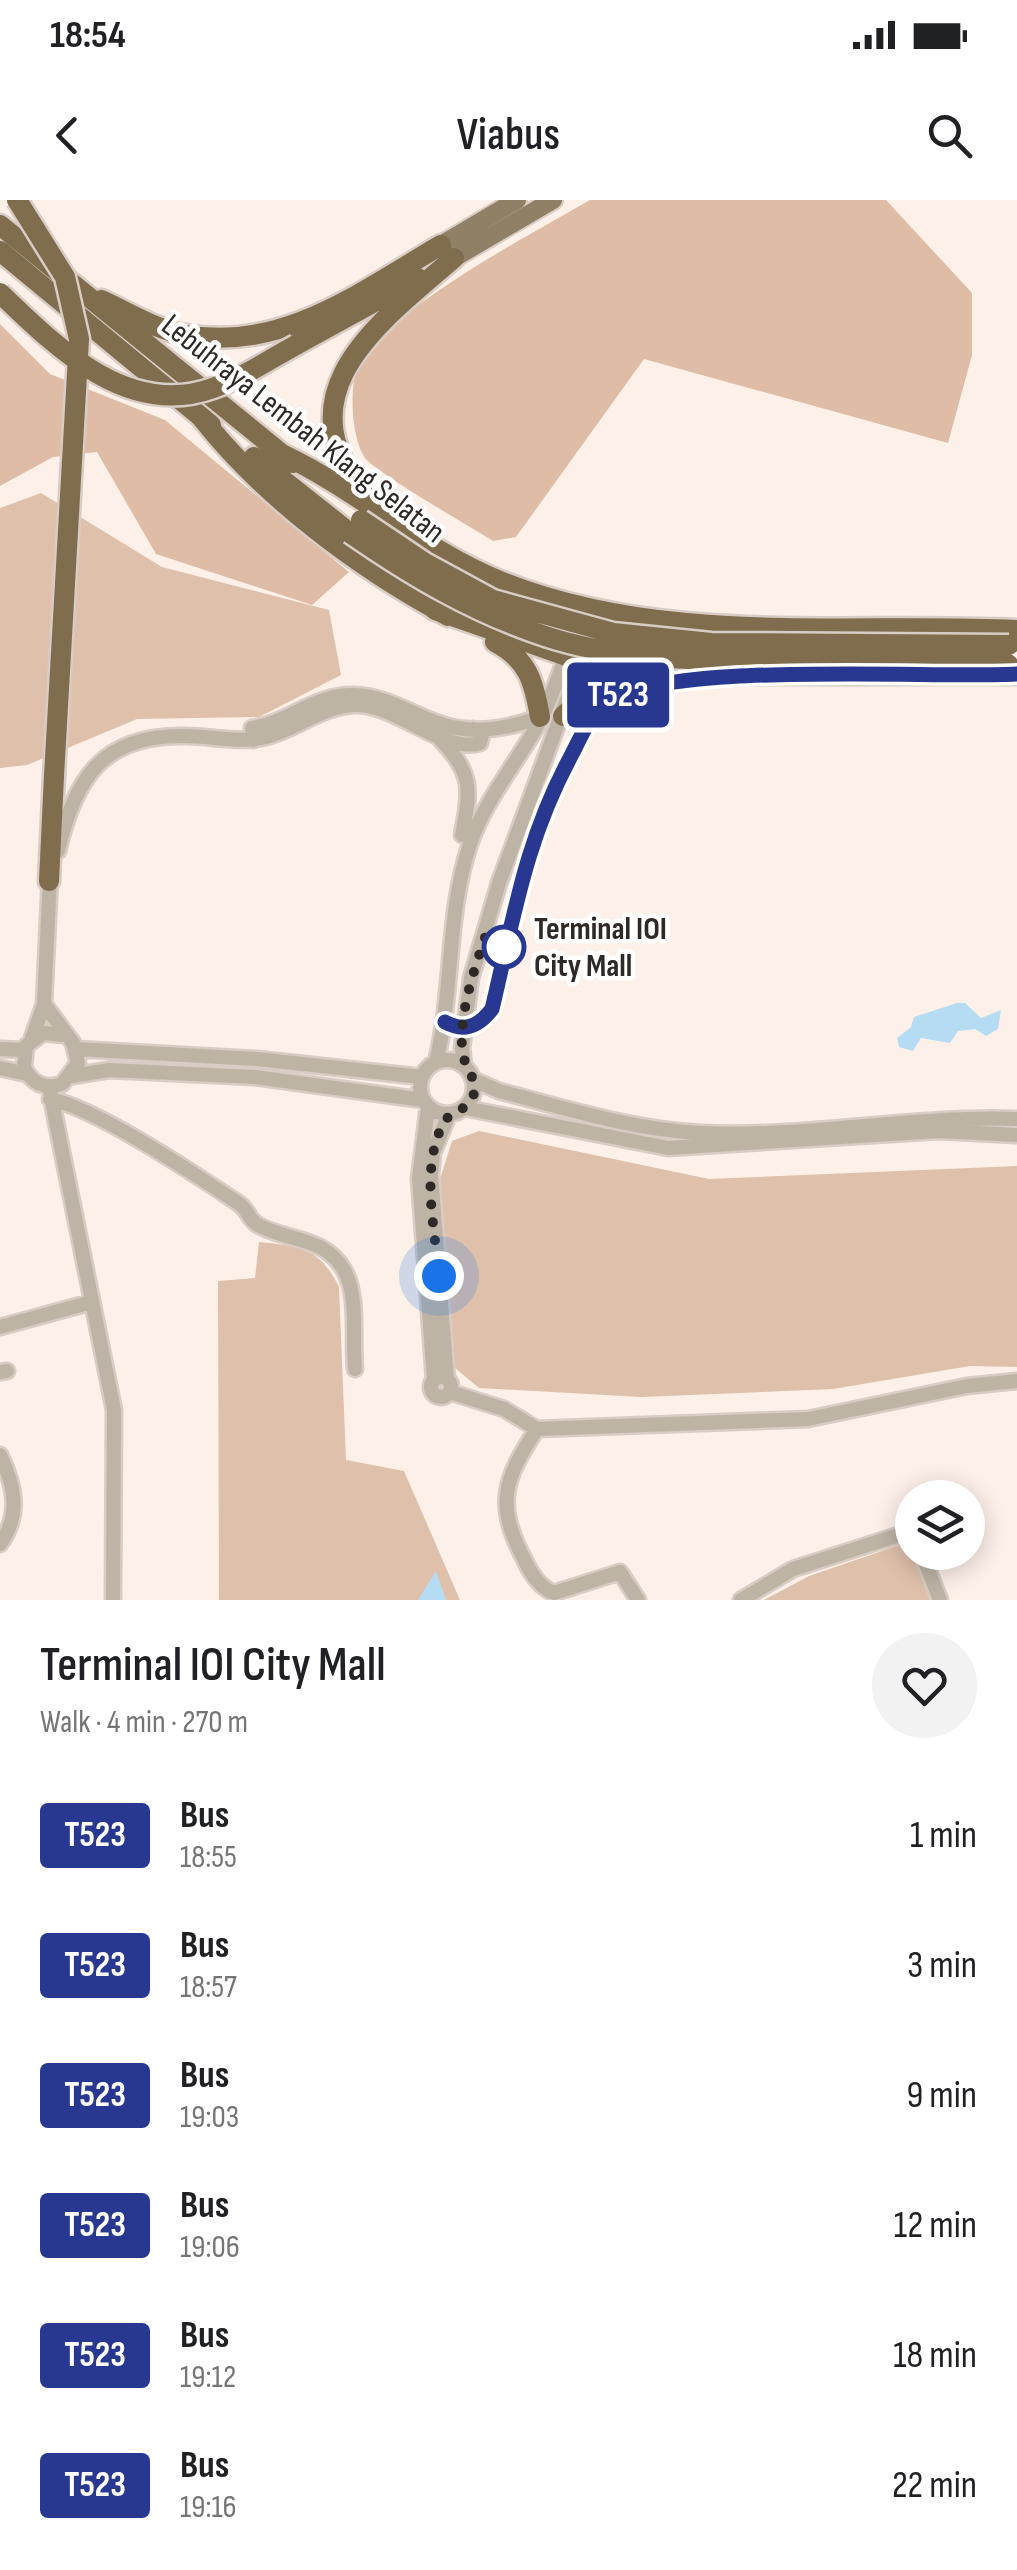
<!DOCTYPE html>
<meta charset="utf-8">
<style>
body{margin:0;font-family:"Sofia Sans Condensed",sans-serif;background:#f2f2f2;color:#202124;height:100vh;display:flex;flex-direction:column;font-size:38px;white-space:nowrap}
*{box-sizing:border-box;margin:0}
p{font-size:32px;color:#757577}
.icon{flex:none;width:55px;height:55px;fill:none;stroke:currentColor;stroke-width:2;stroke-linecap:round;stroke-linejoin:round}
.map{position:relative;height:1400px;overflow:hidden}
.details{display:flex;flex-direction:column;background:#fff;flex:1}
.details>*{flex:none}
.badge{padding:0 20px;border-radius:8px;font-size:35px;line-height:65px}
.tools{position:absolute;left:895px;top:1280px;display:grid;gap:20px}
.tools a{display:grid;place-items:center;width:90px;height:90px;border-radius:50%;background:#fff;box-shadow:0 5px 25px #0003;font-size:50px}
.you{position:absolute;width:50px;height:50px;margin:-25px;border:8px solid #fff;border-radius:50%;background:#1a73e8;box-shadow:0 0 0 15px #1a73e833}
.map>.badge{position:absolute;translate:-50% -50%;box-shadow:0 0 0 5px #fff}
.round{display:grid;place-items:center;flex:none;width:105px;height:105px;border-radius:52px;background:#f2f2f2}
.overview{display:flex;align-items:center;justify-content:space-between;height:170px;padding:0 40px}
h1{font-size:48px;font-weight:600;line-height:75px}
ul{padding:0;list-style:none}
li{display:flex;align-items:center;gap:30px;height:130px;padding:0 40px}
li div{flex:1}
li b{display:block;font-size:38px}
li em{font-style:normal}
li .badge{min-width:110px;font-weight:700;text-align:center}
.status{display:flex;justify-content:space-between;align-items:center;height:70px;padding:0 50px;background:#fff;direction:ltr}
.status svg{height:28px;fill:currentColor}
header{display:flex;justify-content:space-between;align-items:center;height:130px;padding:0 40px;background:#fff;font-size:45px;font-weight:600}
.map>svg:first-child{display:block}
.green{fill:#dfc0ab}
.forest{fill:#dfbca5}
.water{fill:#b6dcf3}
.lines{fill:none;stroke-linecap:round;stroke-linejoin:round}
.minor-casing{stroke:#d8ccc5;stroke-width:19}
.major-casing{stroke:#d8ccc5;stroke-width:22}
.highway-casing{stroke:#d8ccc5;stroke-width:25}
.minor{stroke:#beb4a6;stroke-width:14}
.major{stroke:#908065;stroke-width:18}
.highway{stroke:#806d4d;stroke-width:20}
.highway-bridge-casing{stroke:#d8ccc5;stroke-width:25;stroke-linecap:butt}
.highway-bridge{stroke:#806d4d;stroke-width:20}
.line-casing{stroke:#fff;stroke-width:22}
.line{stroke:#283890;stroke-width:15}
.walk{stroke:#2e2926;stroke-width:10;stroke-dasharray:0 18}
.stop-dot{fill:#fff;stroke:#283890;stroke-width:5}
.labels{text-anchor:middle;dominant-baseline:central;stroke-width:9;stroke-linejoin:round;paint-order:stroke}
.street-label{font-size:32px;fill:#2e2926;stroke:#fff}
.stop-label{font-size:32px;font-weight:bold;fill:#2e2926;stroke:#fff;text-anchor:start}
</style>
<div class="status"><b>18:54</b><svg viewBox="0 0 49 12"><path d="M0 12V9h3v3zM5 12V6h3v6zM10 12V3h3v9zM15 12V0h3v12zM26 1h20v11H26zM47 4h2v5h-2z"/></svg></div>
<header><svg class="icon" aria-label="back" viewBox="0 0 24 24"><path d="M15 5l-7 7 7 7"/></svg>Viabus<svg class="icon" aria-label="search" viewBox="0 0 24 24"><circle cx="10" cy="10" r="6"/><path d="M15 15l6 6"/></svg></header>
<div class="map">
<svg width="1017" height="1400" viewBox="0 0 1017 1400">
<rect width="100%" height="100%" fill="#fdf0e8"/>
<!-- green -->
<path class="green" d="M41 293 162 367 329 410 341 475 259 517 137 519 27 565 0 568V308Z
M479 931 709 979 1017 966V1167L970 1166 833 1189 641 1197 479 1188 455 1168 440 979 452 941Z
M259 1042C300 1046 320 1048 339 1087L346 1260 404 1271 460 1400H219L218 1081 255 1078Z
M908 1342 930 1400H764L809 1376Z"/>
<!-- forest -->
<path class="forest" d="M590 0H886L972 93V155L948 243 644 159 516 337 493 341C471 327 375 272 365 258 351 238 348 182 360 162 395 105 530 35 590 0Z
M0 124 50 174 165 220 349 372 312 405 156 354 97 252 53 257 0 286Z"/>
<!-- water -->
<path class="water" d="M957 803H965L981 818 1001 810 998 829 986 836 975 829 958 831 950 843 921 838 913 851 899 847 897 838 911 827 914 817Z
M436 1371 446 1400H418Z"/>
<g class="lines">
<!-- minor casing -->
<g class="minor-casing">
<path id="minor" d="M439 538C473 574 471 588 462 635
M253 540 252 528C288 523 315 494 354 495 387 496 411 514 441 524 473 535 510 528 540 517
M58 651C75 578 103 534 186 536 209 536 233 542 255 539 291 535 320 505 357 505 397 505 444 554 480 543L482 535 473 529
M44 804 73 843 78 863 62 884C45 890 31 883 24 867L26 846 43 833 63 835
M32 838 44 804 50 676
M0 849 24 850
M76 849 257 859 422 877
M420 887a27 27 0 1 1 54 0a27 27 0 1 1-54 0Z
M436 862C454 789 446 715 470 644 484 604 508 574 530 538 547 511 559 477 569 447
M464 866 462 848 471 778 499 683 583 456
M0 868 27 874
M72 876 109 870 255 877 423 900
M474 880 499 891C565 908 633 930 702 933 806 938 912 915 1017 919
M49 887 114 1210 113 1400
M50 899C96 908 196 975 238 1003 248 1009 248 1019 258 1025 289 1042 324 1036 344 1070 359 1096 352 1139 355 1169
M428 907 419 979 434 1179
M465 908 668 948 939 931 1017 935
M0 1127 92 1102
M0 1172 7 1171
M431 1187a10 10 0 1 1 20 0a10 10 0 1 1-20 0Z
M447 1179 431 974 433 953 449 914
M450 1192 504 1209 537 1229 808 1219 967 1186 1017 1181
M537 1229C504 1279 495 1304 524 1359 530 1372 540 1388 554 1393L620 1372 638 1400
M0 1255C15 1286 21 1315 0 1344
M921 1352 940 1400
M741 1400 793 1369 905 1333 912 1335"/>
</g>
<!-- major casing -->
<g class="major-casing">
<path id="major" d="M441 45 517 0
M454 58 553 0"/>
</g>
<!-- highway casing -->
<g class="highway-casing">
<path id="highway" d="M0 25 293 263
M0 51 211 225
M101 100C128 112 156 130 186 135 283 152 362 91 441 45
M296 145 418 78
M201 217C264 297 358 368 448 416
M284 255C359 291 422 349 500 381 665 447 844 422 1017 430
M254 257 350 333
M368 298C278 194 379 123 454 58
M435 410 581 461 681 474H1017
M495 442C528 459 534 482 540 517
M563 516 596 485 630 475
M49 681 54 576"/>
</g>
<!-- minor -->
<use href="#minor" class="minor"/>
<!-- major -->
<use href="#major" class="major"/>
<!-- highway -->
<use href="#highway" class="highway"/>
<!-- highway-bridge casing -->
<g class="highway-bridge-casing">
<path id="highway-bridge" d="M17 0 65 77 79 139 54 576
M0 93C56 147 128 219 213 188 242 178 269 160 296 145
M361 320 425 363 493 400 613 433 711 443 1009 445
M350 333C412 376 473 412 545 436 620 461 701 460 779 461 856 462 932 463 1008 464"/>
</g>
<!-- highway-bridge -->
<use href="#highway-bridge" class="highway-bridge"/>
</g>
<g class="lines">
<!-- line casing -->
<g class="line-casing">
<path id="line" d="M445 822C465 833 479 826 492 809 514 717 525 641 571 556 580 539 588 518 603 505 655 459 935 479 1017 474"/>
</g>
<!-- line -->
<use href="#line" class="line"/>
<!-- walk -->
<path class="walk" d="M439 1076C435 1028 420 969 443 924 450 909 470 912 474 893 477 877 463 866 462 849 460 808 475 767 488 729L504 747"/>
</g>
<!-- markers -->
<circle class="stop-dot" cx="504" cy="747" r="20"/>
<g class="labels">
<!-- street labels -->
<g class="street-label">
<text transform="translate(303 229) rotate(38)">Lebuhraya Lembah Klang Selatan</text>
</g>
<!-- stop labels -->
<g class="stop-label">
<text x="534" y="729">Terminal IOI<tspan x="534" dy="37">City Mall</tspan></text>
</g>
</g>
</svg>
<div class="tools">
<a><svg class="icon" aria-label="layers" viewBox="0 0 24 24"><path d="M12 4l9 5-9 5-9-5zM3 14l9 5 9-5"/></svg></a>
</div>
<div class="you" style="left:439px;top:1076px"></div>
<b class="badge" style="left:618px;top:495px;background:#283890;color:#fff">T523</b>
</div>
<section class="details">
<div class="overview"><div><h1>Terminal IOI City Mall</h1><p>Walk · 4 min · 270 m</p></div><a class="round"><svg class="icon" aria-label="heart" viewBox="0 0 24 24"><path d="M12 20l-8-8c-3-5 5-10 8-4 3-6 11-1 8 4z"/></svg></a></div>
<ul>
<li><span class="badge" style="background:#283890;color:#fff">T523</span><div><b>Bus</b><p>18:55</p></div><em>1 min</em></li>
<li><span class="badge" style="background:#283890;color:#fff">T523</span><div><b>Bus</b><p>18:57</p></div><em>3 min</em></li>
<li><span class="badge" style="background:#283890;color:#fff">T523</span><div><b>Bus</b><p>19:03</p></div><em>9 min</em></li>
<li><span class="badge" style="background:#283890;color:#fff">T523</span><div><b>Bus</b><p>19:06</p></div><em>12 min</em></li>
<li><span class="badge" style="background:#283890;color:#fff">T523</span><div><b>Bus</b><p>19:12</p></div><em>18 min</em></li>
<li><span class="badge" style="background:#283890;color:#fff">T523</span><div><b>Bus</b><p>19:16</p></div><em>22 min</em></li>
</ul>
</section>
